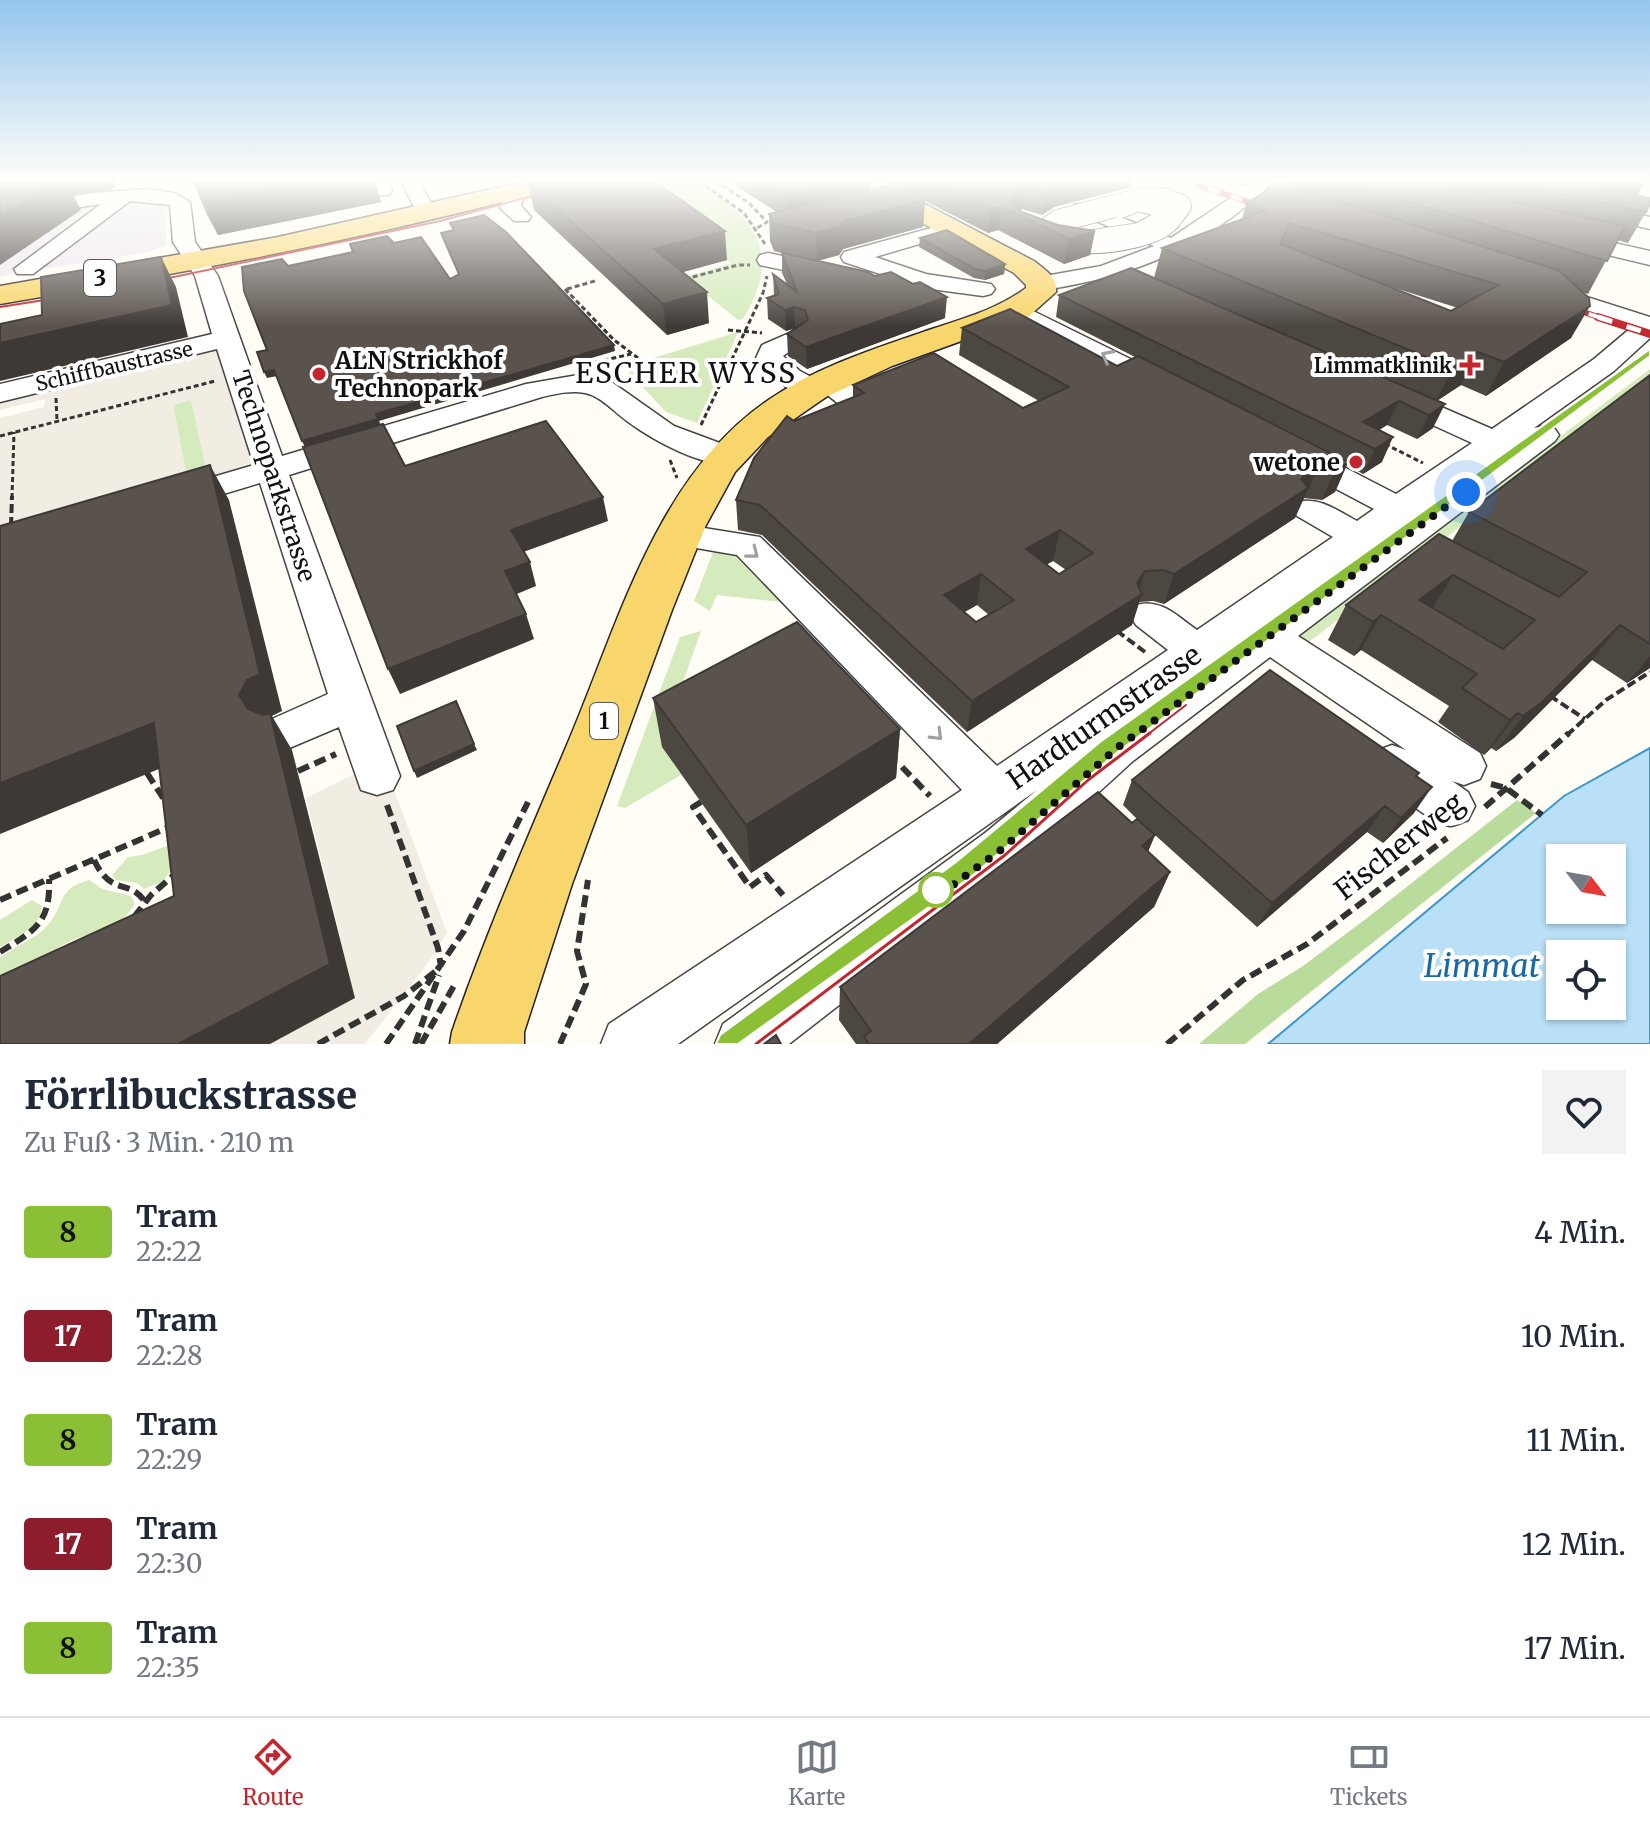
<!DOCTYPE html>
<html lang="de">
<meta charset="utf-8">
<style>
body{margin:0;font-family:Merriweather,serif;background:#f2f2f3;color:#1f2937;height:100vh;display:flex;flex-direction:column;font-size:30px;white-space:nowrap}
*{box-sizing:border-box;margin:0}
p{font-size:26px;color:#747a83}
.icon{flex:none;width:44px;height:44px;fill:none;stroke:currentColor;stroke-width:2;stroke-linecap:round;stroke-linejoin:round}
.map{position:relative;height:1044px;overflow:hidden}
.side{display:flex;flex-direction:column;background:#fff;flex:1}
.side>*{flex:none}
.badge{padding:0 16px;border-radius:6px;font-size:28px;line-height:52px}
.needle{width:52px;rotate:121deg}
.controls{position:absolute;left:1546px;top:844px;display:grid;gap:16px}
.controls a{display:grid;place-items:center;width:80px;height:80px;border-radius:0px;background:#fff;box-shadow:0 2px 6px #0004;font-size:40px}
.you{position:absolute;width:40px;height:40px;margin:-20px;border:6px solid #fff;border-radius:50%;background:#1a73e8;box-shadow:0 0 0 12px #1a73e833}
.map>.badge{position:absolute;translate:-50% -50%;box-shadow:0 0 0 4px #fff}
.round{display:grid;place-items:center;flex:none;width:84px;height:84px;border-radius:0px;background:#f2f2f3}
.overview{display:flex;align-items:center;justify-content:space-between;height:136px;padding:0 24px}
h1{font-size:38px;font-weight:800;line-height:60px}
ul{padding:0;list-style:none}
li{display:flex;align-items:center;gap:24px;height:104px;padding:0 24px}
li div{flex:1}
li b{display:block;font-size:30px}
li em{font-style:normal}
li .badge{min-width:88px;font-weight:700;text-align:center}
.tab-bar{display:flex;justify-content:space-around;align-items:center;height:112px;border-top:2px solid #e0e1e3;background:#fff;font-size:22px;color:#747a83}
.tab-bar a{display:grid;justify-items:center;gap:4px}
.tab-bar .active{color:#c4262e}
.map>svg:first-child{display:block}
.industrial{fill:#eee6ef}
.green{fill:#d5ebbd}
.forest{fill:#b9dc9c}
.plaza{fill:#f1ede2;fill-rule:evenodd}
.water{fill:#b9e0f7;stroke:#3f96cf;stroke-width:2;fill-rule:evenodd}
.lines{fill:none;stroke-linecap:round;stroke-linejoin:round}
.minor-casing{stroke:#444;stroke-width:3}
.major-casing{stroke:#222;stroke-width:3}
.path-far2{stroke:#333;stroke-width:3;stroke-dasharray:5 3;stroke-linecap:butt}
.path-far1{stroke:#333;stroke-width:4;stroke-dasharray:9 4;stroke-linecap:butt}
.path{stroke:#333;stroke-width:6;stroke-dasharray:12 6;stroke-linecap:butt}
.minor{fill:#fff;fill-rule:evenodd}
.major{fill:#f9d66b;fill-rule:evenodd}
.tram-far1{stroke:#c4262e;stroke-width:2}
.tram{stroke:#c4262e;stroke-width:3}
.rail-far1-casing{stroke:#c4262e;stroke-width:6}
.rail-casing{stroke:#c4262e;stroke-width:8}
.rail-far1{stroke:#fff;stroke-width:4;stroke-dasharray:12;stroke-linecap:butt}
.rail{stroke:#fff;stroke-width:5;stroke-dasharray:15;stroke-linecap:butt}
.minor-bridge-casing{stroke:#444;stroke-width:24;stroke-linecap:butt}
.minor-bridge{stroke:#fff;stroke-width:22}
.wall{fill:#4d4742;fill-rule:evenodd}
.shaded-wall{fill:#3f3936}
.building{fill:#5a524d;stroke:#3f3936;stroke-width:2;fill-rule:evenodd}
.oneway{stroke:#a0a0a0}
.line{fill:#8bc036;stroke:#fff;stroke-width:2}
.walk{stroke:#111;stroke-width:8;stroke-dasharray:0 14.4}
.poi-dot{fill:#c4262e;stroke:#fff;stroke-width:3}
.stop-dot{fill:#fff;stroke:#8bc036;stroke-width:4}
.labels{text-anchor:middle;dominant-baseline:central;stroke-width:8;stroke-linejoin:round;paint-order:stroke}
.far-poi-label{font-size:20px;font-weight:bold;fill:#111;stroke:#fff;text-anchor:end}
.far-street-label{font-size:20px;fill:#111;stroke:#fff}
.shield{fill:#fff;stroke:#585858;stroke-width:2}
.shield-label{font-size:22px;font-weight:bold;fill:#111}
.poi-label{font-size:24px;font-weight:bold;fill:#111;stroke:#fff;text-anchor:start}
.street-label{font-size:24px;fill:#111;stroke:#fff}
.quarter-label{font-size:28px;letter-spacing:2px;fill:#111;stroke:#fff}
.near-street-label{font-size:28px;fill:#111;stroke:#fff}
.near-water-label{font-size:32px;font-style:italic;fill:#1768a6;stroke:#fff}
</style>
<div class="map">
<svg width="1650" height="1044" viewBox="0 0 1650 1044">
<rect width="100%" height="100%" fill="#fffdf5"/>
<!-- industrial -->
<path class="industrial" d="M125 200 167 204 166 246 143 253 0 276V217Z"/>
<!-- green -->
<path class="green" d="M619 181C640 181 674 176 693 181 704 183 716 194 725 201 770 236 772 271 743 319L738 320 685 277 731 263Z
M738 332 697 423 666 412 624 367Z
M1650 369V382L1301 648 1289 640Z
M191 400 207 472 187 478 173 405Z
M715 547 736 550 798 612 781 602 717 595 710 611 694 601Z
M701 631 662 742V747L681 775 625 808 617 806 680 637Z
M175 843 178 862 162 882 144 889 137 883 116 880 112 875 128 857 142 855Z
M89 880 102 889 131 896 135 904C115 937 88 929 59 947 54 951 50 956 45 960 32 971 15 977 0 985V958C15 945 35 940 48 925 66 904 56 889 89 880Z
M32 900 42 906C41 928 16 937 0 947V920Z"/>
<!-- forest -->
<path class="forest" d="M1517 800 1536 813 1245 1044H1199L1258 994 1303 966 1371 915Z"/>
<!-- plaza -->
<path class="plaza" d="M235 328 278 461 286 459 291 475 0 564V418L44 407 45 399 0 410V384ZM191 400 207 471 187 477 173 405Z
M383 760 447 933 428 963 365 1044H270L355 998 306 798Z"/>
<!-- water -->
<path class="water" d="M1650 748V1044H1268L1564 796ZM1560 858H1612V910H1560ZM1560 954H1612V1006H1560Z"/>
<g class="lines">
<!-- minor casing -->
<g class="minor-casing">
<path id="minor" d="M372 181H390L392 191 389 195H375Z
M401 181H419L432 205 429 209H415Z
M534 181H549L552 184 523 199 521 206 531 217 528 221H514L500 208 504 196Z
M1201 181H1229L1246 186 1253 181H1273L1263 192 1309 207 1312 211 1302 217 1252 201C1191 254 1121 279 1042 290L1034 288 1030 283 1034 278 1101 266 1154 246 1075 212 1072 208 1075 204H1089L1171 238 1235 195 1204 185Z
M147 189 174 193 190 202 195 242 218 276 282 456 526 384 578 375 613 383 674 426 736 449 741 456 736 463C705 470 651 439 627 421 614 412 601 396 585 393 571 390 555 394 542 397L289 475 400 776 393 790 377 795 361 790 339 727 287 749 272 743 265 731 272 719 328 694 260 483 177 508 165 505 161 498 165 491 254 465 217 349 0 402V384L212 334 195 276 173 242 170 205 130 201 33 274H17L14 269 101 204 0 219V207L94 193Z
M1595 205 1650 217V229L1588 215 1585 211 1588 207Z
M953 222 964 228 960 232 875 257 926 274 991 284 995 289 991 294 983 296 923 288 844 262 841 257 844 252Z
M1570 233 1650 251V265L1562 244 1559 239Z
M768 253 834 267 838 272 834 277 826 279 760 265 757 260 760 255Z
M1546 284 1650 317V338L1614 371 1534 428 1544 426 1555 429 1559 435 1555 441 1298 636 1480 753 1486 766 1480 779 1464 785 1452 781 1468 792 1475 806 1468 820C1463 822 1456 826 1450 826 1430 823 1378 781 1370 764L1376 751 1392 745 1406 750 1270 657 1133 761 1019 865 789 1044H715L723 1024 985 833 1037 790 678 1044H601L609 1024 962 790 737 555 667 543 662 535 667 527 679 524 760 537 997 766 1168 650 1136 625 1130 615 1136 605C1161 598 1177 616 1197 630L1333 537 1297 516 1292 509 1297 502C1319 496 1338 511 1357 521L1374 509 1289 464 1284 457 1289 450 1300 448 1311 450 1396 494 1472 443 1389 405 1385 399 1389 393 1399 390 1409 393 1492 429 1594 359 1632 327 1538 296 1534 291 1538 286Z
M1017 303 1171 379 1175 385 1171 391 1161 393 1151 391 1008 315 1005 310 1008 305Z
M794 331 803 333 807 339 783 356 800 371 817 380C835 367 867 392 878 408L873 414C853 419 842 406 826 394 803 406 769 377 756 358L762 345Z"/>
</g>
<!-- major casing -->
<g class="major-casing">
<path id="major" d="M527 181H566L563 186C377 237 189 272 0 304V286L278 237Z
M851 181H881L1034 261C1045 270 1058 277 1056 292L1028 317 892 366 826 397 768 437 735 472 706 525 672 610 572 884 524 1032V1044H450L452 1032C486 933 528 837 569 740 619 622 656 478 767 401 816 367 876 348 932 329 965 318 998 309 1026 288V285L1014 273 854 186Z"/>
</g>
<!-- path-far2 -->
<path class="path-far2" d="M699 181 744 213 765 244
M716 181 749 203 767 222 757 228
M685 279 738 265H750
M565 289 614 340 638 358
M567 289 595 281
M728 330 762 333
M606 359 619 372
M588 364 631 354
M56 398 57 421
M701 425 763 293 767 276
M0 436 215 381
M1385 444 1423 463
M670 460 677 478
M12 498 14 432"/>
<!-- path-far1 -->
<path class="path-far1" d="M11 526 12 496
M1117 631 1145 652
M1550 696 1585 719
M1567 735 1606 700 1650 672"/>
<!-- path -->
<path class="path" d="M902 767 930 796
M298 771 336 754
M147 773 165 801
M1491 784 1506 788 1542 815
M701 802 693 807 750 887 766 875 783 895
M387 805 438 948 441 967
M1485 807 1569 733
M94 860C112 898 130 878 145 902
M0 900 169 827
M134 917 151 895 174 875
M0 952C34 931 51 923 49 879
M318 1044 404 996 436 971
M386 1044 464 931 528 802
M415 1044 439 975
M421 1044 455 984
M560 1044 586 984 577 951 588 880
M1167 1044 1243 980 1307 944 1447 838"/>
<!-- minor -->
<use href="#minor" class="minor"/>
<!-- major -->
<use href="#major" class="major"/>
<!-- tram-far1 -->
<path class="tram-far1" d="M150 282 440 221 587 181
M0 307 63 297
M1126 735 1650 353
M1147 735 1186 705"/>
<!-- tram -->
<path class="tram" d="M729 1044 964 869 1129 733
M756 1044 1005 855 1088 780 1150 733"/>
<!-- rail-far1 casing -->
<g class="rail-far1-casing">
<path id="rail-far1" d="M1185 181 1270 209
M1566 306 1604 319"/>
</g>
<!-- rail casing -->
<g class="rail-casing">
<path id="rail" d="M1598 317 1650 334"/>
</g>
<!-- rail-far1 -->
<use href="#rail-far1" class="rail-far1"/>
<!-- rail -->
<use href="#rail" class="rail"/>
<!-- minor-bridge casing -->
<g class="minor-bridge-casing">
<path id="minor-bridge" d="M1137 200 1159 205 1172 216
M1137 200C1153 197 1166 198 1180 206L1172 216
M1120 207 1137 200
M1048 234 1065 239
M1065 239 1071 241
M1065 239 1071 241
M1065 239 1053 235 1050 227 1058 221 1137 200
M1071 241 1082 242
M1071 241 1082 242
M1082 242H1086
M1082 242H1086
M1086 242C1108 243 1162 236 1172 216
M1086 242 1140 234 1172 216"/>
</g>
<!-- minor-bridge -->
<use href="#minor-bridge" class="minor-bridge"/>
</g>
<!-- wall -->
<path class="wall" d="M728 181H870V190L893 184 886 181H1133L1131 187 1054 207 1042 215 1022 209 1020 210 1058 225 1095 231 1090 255 1064 264 998 230 988 233 925 201 923 227 843 249 839 255 817 261 945 318 807 369 788 356 787 334 796 328 786 331 768 319 767 298 774 296 773 274 787 284 782 273V253L774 251 770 241 769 214 777 212Z
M1286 181H1646L1638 195 1646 212 1628 243 1617 240 1588 294 1582 292 1571 338 1486 396 1461 385 1437 401 1433 428 1417 439 1387 425 1379 430 1382 462 1363 474 1347 465 1335 492 1322 500 1303 498 1295 518 1164 604 1153 601 1139 602 1132 625 967 732 762 535 738 530 736 500 794 421 853 397V385L1023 408 1039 401 959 355 962 328 1117 366 1135 357 1056 317 1059 295 1154 278 1162 248 1242 219 1246 204 1285 185ZM1379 283 1458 308 1451 311ZM1053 561 1066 570 1059 574 1047 564ZM977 605 989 615 976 622 964 612Z
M528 183 727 260 682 272 709 323 667 335 534 210Z
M194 184 381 202 218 235 207 215Z
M920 238 1005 264 1004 274 985 280 974 278 919 247Z
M1650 375V668L1627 683 1592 660 1514 738 1496 751 1491 748 1484 755 1438 722 1449 706 1361 650 1354 656 1328 640 1346 605 1452 541 1469 512Z
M653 698 900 729 896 778 751 873 662 747Z
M1419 773 1416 776 1414 813 1383 843 1367 832 1257 927 1155 835 1148 851 1170 872 1154 907 997 1044H856L839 1020 840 987 1137 819 1123 805 1132 780Z"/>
<!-- shaded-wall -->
<path class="shaded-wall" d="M0 181H116V186L111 190 73 195 81 210 0 265Z
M320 181H375L381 202 218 235 204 202Z
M847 181H870V198L787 218V195Z
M1072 181H1133L1131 187 1054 207 1042 215 1046 192 1058 184Z
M1025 186 1022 209 1016 213 1011 211 1013 194Z
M925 200 923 227 843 249 839 255 817 261 816 233 844 221Z
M1001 206 998 230 988 233 990 209Z
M725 231 727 260 658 279 654 249Z
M1095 231 1090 255 1064 264 1069 239Z
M161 257 176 287 188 337 0 381V343Z
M1005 264 1004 274 985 280 986 271Z
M707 292 709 323 667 335 663 304Z
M947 297 945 318 807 369 806 347Z
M1590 306 1571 338 1486 396 1504 362Z
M794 307 795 328 786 331 785 310Z
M614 345 615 351 379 421 381 425 305 447 302 441 376 414Z
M1478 352 1461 385 1436 401 1453 368Z
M274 370 277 376 267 378 264 372Z
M1399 401 1387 425 1360 442 1363 422Z
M1445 404 1433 428 1417 439 1429 415Z
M1393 437 1382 462 1363 474 1375 449Z
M1348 462 1335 492 1322 500 1335 470Z
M210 465 229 500 282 711 272 716 292 750 355 998 270 1044H178L262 733 239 695Z
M1318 468 1295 518 1164 604 1174 574 1301 479 1307 471Z
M603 497 608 521 518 554 511 530Z
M1060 530 1053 561 1020 580 1026 549Z
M530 562 536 586 512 596 505 571Z
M1145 571 1137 597 1142 594 1132 625 967 732 972 701 1137 583Z
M981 574 977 605 940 626 944 595Z
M1453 575 1432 609 1419 600Z
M526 614 534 639 400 694 388 669Z
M1381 615 1361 650 1354 656 1373 622Z
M1620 625 1592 660 1514 738 1496 751 1523 716Z
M1650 656V668L1627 683Z
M1518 713 1491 748 1484 755 1510 720Z
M154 723 181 760 0 834V783Z
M900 729 896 778 751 873 746 825Z
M474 744 477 750 417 778 414 771Z
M1432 787 1414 813 1383 843 1401 818Z
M1385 806 1367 832 1257 927 1272 903Z
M1155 835 1140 871 1142 846Z
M1170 872 1154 907 997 1044H969Z"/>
<!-- building -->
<path class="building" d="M41 181H58L0 217V186Z
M193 181H320L204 202Z
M541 181H654L725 231 654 249 707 292 663 304 528 183Z
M764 181H847L787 195Z
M932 181H1072L1058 184 1046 192 1025 186 1013 194 1012 202 1021 212 1058 225 1095 231 1069 239 1001 206 990 209Z
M1339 181H1418L1625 226 1607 261Z
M1499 181H1565L1650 198V204L1646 212Z
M1278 183 1558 270 1589 298 1590 306 1504 362 1478 352 1453 368 1162 248 1265 211 1246 204ZM1289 223 1499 285 1451 311 1281 244Z
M894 184 925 200 844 221 839 227 816 233 773 223 769 214Z
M484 215 506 232 614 345 376 414 378 419 302 441 274 370 264 372 257 352 267 350 244 291 242 267 282 259 288 266 353 252 350 244 387 236 394 243 421 237 450 279 459 274 441 233 454 230 450 223Z
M947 230 1005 264 986 271 975 269 920 238Z
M782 253 868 272 875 276 891 272 913 284 920 282 947 297 806 347 787 334 808 320 805 310 794 307 785 310 767 298 779 294 773 274 797 292Z
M161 257 172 305 0 343V324L42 315 41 277Z
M1131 268 1445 404 1429 415 1399 401 1363 422 1393 437 1375 449 1059 295Z
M1010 309 1117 366 1138 356 1348 462 1335 470 1318 468 1307 471 1301 479 1308 488 1174 574 1163 570 1145 571 1137 583 1142 594 972 701 760 505 736 500 754 458 787 416 794 421 864 393 853 385 934 353 1023 408 1069 387 962 328ZM1060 530 1093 553 1059 574 1026 549ZM981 574 1014 600 976 622 944 595Z
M1650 375V644L1620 625 1541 703 1523 716 1518 713 1510 720 1462 688 1477 674 1381 615 1373 622 1346 605 1439 534 1559 597 1587 572 1469 512ZM1453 575 1535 620 1503 649 1419 600Z
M546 421 603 497 511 530 530 562 505 571 526 614 388 669 303 447 383 424 405 466Z
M210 465 260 674 247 680 239 695 248 709 263 715 270 713 330 964 178 1044H0V976L174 896 154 723 0 783V526Z
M797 622 900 729 746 825 653 698Z
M1270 670 1419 773 1416 776 1432 787 1401 818 1385 806 1272 903 1132 780Z
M456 701 474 744 414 771 397 726Z
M1098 792 1132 823 1137 819 1155 835 1142 846 1170 872 969 1044H869L864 1036 871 1031 840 987Z
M776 1035 781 1044H764Z"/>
<!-- one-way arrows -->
<defs><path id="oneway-chevron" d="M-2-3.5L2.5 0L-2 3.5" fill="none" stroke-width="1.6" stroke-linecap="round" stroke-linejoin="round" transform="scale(2)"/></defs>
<g class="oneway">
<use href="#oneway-chevron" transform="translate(1107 356) rotate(-152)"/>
<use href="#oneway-chevron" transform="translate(753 553) rotate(38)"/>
<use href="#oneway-chevron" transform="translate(937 735) rotate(45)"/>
</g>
<!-- sky -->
<linearGradient id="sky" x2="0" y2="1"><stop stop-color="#95c6ee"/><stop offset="0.55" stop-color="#fffefa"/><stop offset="1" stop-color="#fffefa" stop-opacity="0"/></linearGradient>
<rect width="1650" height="327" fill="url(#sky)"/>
<!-- line -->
<path class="line" d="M1650 349V356L1115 754 972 876 738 1044H716L720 1035 956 862 1100 742Z"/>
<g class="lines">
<!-- walk -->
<path class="walk" d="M936 890 930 902 1002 849 1117 748 1466 492"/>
</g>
<!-- markers -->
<g class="poi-dot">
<path d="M1466 353h8v8h8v8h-8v8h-8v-8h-8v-8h8z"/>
<circle cx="319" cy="374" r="8"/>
<circle cx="1356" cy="462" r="8"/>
</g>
<circle class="stop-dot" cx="936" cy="890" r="16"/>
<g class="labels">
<!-- far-poi labels -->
<g class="far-poi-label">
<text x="1452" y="365">Limmatklinik</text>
</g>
<!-- far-street labels -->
<g class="far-street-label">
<text transform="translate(114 366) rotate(-13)">Schiffbaustrasse</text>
</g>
<!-- shield labels -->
<g class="shield">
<rect x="84" y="260" width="32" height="36" rx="6"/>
<rect x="590" y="703" width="28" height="36" rx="6"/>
</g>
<g class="shield-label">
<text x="100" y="278">3</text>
<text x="604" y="721">1</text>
</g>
<!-- poi labels -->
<g class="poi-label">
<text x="335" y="360">ALN Strickhof<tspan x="335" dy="28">Technopark</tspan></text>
<text x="1340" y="462" text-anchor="end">wetone</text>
</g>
<!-- street labels -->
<g class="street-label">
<text transform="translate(274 476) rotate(72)">Technoparkstrasse</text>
</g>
<!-- quarter labels -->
<g class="quarter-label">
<text x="686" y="373">ESCHER WYSS</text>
</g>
<!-- near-street labels -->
<g class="near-street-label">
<text transform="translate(1104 717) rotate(-35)">Hardturmstrasse</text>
<text transform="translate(1399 846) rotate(-38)">Fischerweg</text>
</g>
<!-- near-water labels -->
<g class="near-water-label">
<text x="1482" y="966">Limmat</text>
</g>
</g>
</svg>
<div class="controls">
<a><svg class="needle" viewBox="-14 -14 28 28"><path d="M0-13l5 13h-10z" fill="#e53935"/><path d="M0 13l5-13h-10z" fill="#747a83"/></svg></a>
<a><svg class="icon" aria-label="locate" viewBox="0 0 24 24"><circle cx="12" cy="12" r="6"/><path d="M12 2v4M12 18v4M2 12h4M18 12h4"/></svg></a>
</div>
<div class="you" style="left:1466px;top:492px"></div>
</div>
<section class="side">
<div class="overview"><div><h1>Förrlibuckstrasse</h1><p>Zu Fuß · 3 Min. · 210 m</p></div><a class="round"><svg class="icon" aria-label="heart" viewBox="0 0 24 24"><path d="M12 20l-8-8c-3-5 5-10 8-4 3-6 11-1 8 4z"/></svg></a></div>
<ul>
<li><span class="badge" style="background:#8bc036;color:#111">8</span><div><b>Tram</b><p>22:22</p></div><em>4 Min.</em></li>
<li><span class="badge" style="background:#8d1d2c;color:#fff">17</span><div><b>Tram</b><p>22:28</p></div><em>10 Min.</em></li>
<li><span class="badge" style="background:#8bc036;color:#111">8</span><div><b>Tram</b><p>22:29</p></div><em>11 Min.</em></li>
<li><span class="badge" style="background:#8d1d2c;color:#fff">17</span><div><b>Tram</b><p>22:30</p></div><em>12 Min.</em></li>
<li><span class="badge" style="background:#8bc036;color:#111">8</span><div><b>Tram</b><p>22:35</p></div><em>17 Min.</em></li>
</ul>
</section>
<nav class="tab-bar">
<a class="active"><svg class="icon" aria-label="directions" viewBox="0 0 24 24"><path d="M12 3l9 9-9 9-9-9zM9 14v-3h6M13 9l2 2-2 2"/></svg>Route</a>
<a><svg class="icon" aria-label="map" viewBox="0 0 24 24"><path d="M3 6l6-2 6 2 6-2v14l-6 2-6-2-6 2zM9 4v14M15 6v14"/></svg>Karte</a>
<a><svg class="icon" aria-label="tickets" viewBox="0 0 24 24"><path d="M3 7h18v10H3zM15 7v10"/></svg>Tickets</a>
</nav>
